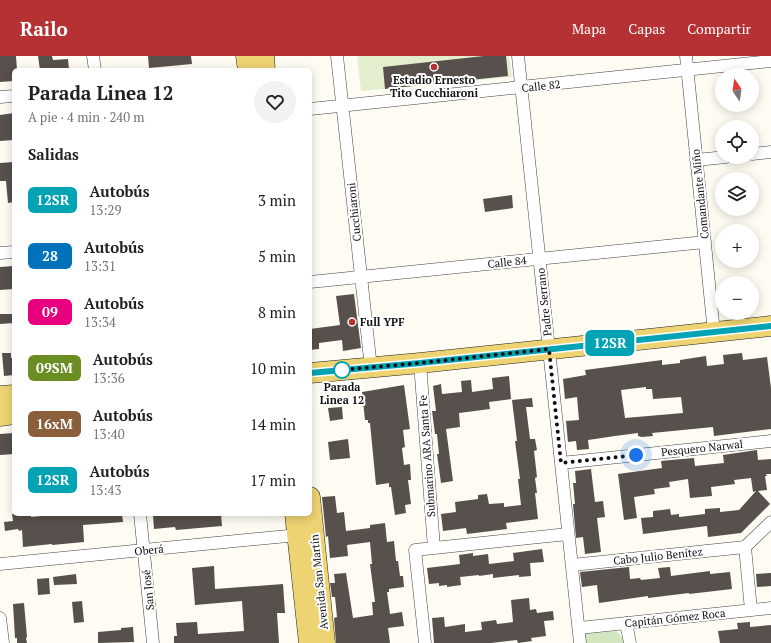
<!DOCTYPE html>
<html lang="es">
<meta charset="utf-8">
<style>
body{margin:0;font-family:"PT Serif",serif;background:#f2f2f2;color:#202124;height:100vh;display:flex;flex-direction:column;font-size:15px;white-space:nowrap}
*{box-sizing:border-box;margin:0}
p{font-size:13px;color:#757577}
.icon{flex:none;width:22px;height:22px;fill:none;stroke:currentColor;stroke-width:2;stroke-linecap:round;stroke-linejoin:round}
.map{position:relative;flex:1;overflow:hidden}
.sheet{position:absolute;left:12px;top:12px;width:300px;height:448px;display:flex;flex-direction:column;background:#fff;border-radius:6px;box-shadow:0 2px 10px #0003}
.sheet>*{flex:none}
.badge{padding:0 8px;border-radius:6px;font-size:14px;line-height:26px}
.needle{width:26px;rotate:347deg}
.buttons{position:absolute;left:715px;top:12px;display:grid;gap:8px}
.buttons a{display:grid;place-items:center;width:44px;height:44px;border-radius:50%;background:#fff;box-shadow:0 2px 10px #0003;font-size:20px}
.you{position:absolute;width:20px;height:20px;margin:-10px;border:3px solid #fff;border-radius:50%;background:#1a73e8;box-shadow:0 0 0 6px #1a73e833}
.map>.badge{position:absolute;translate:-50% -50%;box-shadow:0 0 0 2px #fff}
h2{padding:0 16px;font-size:15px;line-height:36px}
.round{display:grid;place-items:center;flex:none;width:42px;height:42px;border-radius:21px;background:#f2f2f2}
.headline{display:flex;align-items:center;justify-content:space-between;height:68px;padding:0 16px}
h1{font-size:19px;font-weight:700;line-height:30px}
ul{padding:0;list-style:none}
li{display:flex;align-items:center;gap:12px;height:56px;padding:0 16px}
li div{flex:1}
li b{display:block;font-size:15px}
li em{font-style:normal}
li .badge{min-width:44px;font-weight:700;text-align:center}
header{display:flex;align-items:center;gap:24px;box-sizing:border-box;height:56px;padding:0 20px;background:#b53133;color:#fff}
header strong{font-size:19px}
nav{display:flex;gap:22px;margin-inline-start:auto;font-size:14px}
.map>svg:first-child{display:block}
.green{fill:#d2e7bd}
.pitch{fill:#e3eece}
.building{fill:#57504c;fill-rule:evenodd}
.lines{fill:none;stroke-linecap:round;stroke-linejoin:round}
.street-casing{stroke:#424242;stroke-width:13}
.primary-casing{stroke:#202020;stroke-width:21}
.street{stroke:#fff;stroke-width:12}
.primary{stroke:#eed372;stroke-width:20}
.line-casing{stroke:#fff;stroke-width:9}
.line{stroke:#00a3b4;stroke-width:6}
.walk{stroke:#0f0f0f;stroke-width:4;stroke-dasharray:0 7.2}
.poi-dot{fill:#b53133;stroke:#fff;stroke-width:1.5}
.stop-dot{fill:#fff;stroke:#00a3b4;stroke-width:2}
.labels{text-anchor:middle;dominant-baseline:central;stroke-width:4;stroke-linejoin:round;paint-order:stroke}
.poi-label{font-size:11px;font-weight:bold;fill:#0f0f0f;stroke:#fff}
.street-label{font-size:11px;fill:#0f0f0f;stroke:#fff}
.stop-label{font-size:11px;font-weight:bold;fill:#0f0f0f;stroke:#fff}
</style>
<header>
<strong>Railo</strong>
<nav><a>Mapa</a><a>Capas</a><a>Compartir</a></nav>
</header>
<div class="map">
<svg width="771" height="587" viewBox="0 0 771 587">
<rect width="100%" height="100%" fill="#fefcf2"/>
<!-- green -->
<path class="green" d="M616 575 625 584 624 587H581L585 578Z"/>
<!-- pitch -->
<path class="pitch" d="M357 0H509L512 21 361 35Z"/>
<!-- building -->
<path class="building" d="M0 0H16L17 14H14V25L0 26Z
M38 0H52L53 4 68 3 69 14H40Z
M148 0H191L192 8 149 12Z
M484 0H506L508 20 385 33 383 11Z
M14 57V84L0 85V59Z
M14 106V146L8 147 6 125H0V107Z
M512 139 513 152 485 156 483 143Z
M14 210V233L0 234V211Z
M354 238 361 292 343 295 342 284 319 287V293L310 294V273L340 269 336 240Z
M0 258H14V267L0 268Z
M2 297H11V302H14V319L4 320Z
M742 297 743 304 767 301 771 332V373L714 380 713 371 652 377 653 380 642 381 638 380V377L615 380 588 384 589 393 577 394 576 385 568 386 566 365 579 364 577 341 565 343 563 323 586 319 585 314 662 304V309L680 307V304L706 300 707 310 724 308 723 299ZM646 331V333H652L653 343 681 341 683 357 625 362 621 334Z
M509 320 511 343 489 346 490 353 459 357 460 371 446 373 453 425 441 427 437 398H439L437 378H435L432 355H436L433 330 441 328 442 338 462 336 461 325 471 324 472 336 493 333 492 322Z
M404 329 410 373 403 374 405 391 402 392 404 409 410 408 411 424H408L411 448 405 449 406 457 395 459 391 431H389V427L376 429 370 367H368V364H365L362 336Z
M532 342 533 351H526L530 383H535L537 394 534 395 537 421 535 422 537 437H535L538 463 506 467 507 473 467 478 466 472 443 475 441 458 456 456 455 446 478 443V439L487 438 489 448 504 447V451L521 449 518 423H520L515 385H517L512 344Z
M342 351 343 363 330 365 328 352Z
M14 377V398L0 399V378Z
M348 383 350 402 330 404 328 386Z
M757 394 758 404 771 403V418H766L767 420H765L767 434 758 435 770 448 741 477 708 481 707 470 643 478 641 462 653 461V455L670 453 671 459 679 458V461L705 458V453L720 452V456L739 454 756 435 753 436 751 422 734 424 735 428 711 431 712 440 690 442 688 423 669 426 670 431 654 433 655 438 634 441 637 462 624 464 618 418 662 412 661 405 671 404 694 402 695 410 724 407 723 399Z
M591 413 595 446 603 445 605 461 597 462 601 496 585 498 583 481 576 482 573 448H575L573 427H576L575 415Z
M335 440 337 457 344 456 346 475 370 472V469L385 467 387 486 394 485 396 505H398L400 520H403L404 531 389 533V536H387L390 558 402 556 404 570 388 572 390 587H336L334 562 337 561 335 541H332L330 527H335L334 518 346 517 353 562 373 559 372 546H375L370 508H372L370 486 347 489 348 500 330 502 328 480 326 481 322 441Z
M12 458H31V461L51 459 50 458H122L123 466 83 469 84 486 52 489V488L23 491 22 474 19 475 18 473 5 475 4 466 13 465Z
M168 458H221L222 470 176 474 175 471 154 473 153 459Z
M542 493 544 506 530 507 531 520 519 521V519L493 522V518L479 520V519L460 521 461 529 447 531V529L439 530V527L429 528 427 512 460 508 459 499 473 497V500L488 498 489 508 514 505 513 497Z
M214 510 215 533 283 528 285 557H277L279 587H174V580H177L176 567 197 566 198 578 244 575 242 545 195 549 192 512Z
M629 511 630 523 640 522 641 524 660 522 658 512 670 511 671 520 710 515V518L730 516 732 533 689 538V537L648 542V540L599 547 597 529 582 531 580 516Z
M771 517V530L757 531 756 518Z
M76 518 77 528 54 529 53 521Z
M49 522 50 538 38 539 37 523Z
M529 542 530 554 536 553 537 557 553 555 554 564 544 565 546 580 531 582 532 585 518 587 517 584 491 587H434L432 562 444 561 445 571 465 568V576L482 574 481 566 496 564 497 568 513 566 511 544Z
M82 545 84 566 74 567 72 546Z
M24 547 27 581 26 582 27 587H17V582H15L13 548Z
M750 566V571L771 569V587H720L718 575 738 573 737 567Z
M133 571 134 586 98 587V576L121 574V572Z"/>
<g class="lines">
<!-- street casing -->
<g class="street-casing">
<path id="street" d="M93 0 95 14
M337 0 371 312
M518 0 580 587
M686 0 714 277
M0 41 14 40
M310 53 771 5
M752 98 771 96
M696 104 726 101
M0 197 14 196
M310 226 705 186
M420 307 434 492
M561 407 771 385
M140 458 153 587
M0 508 298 479
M572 509 745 491
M751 554 745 491 771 466
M0 562 3 587
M626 567 630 587
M579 572 771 552
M425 587 415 494 568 478"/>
</g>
<!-- primary casing -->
<g class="primary-casing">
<path id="primary" d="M246 0 248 14
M264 0 265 14
M310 317 420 307 771 270
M0 340 14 339
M0 360 14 358
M310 441 325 587
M295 458 309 587"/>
</g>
<!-- street -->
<use href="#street" class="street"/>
<!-- primary -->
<use href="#primary" class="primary"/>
</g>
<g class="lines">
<!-- line casing -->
<g class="line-casing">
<path id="line" d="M310 317 420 307 771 270"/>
</g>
<!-- line -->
<use href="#line" class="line"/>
<!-- walk -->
<path class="walk" d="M342 314H340L420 307 549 293 561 407 636 399"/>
</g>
<!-- markers -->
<g class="poi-dot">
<circle cx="434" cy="11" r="4"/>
<circle cx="352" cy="266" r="4"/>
</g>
<circle class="stop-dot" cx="342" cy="314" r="8"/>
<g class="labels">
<!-- poi labels -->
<g class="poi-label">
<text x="434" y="24">Estadio Ernesto<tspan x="434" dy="13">Tito Cucchiaroni</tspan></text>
<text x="360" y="266" text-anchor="start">Full YPF</text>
</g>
<!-- street labels -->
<g class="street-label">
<text transform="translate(541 30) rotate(-6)">Calle 82</text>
<text transform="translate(700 138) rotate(-96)">Comandante Miño</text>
<text transform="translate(354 156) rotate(-96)">Cucchiaroni</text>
<text transform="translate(507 206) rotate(-6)">Calle 84</text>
<text transform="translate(544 246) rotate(-96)">Padre Serrano</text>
<text transform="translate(702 392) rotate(-6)">Pesquero Narwal</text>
<text transform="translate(427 400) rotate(-94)">Submarino ARA Santa Fe</text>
<text transform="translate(149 494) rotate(-6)">Oberá</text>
<text transform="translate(658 500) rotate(-6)">Cabo Julio Benítez</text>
<text transform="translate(319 526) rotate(-96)">Avenida San Martín</text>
<text transform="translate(148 534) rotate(-96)">San José</text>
<text transform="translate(675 562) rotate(-6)">Capitán Gómez Roca</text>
</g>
<!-- stop labels -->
<g class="stop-label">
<text x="342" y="331">Parada<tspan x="342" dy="13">Linea 12</tspan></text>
</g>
</g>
</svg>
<div class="buttons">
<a><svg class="needle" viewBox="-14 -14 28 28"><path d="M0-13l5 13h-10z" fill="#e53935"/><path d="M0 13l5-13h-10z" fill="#757577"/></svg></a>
<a><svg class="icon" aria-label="locate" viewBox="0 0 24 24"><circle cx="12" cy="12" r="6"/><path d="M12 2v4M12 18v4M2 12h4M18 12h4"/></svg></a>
<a><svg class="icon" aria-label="layers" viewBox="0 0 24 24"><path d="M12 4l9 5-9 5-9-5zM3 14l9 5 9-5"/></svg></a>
<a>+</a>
<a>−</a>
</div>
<div class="you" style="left:636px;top:399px"></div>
<b class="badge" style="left:610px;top:287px;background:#00a3b4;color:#fff">12SR</b>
<section class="sheet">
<div class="headline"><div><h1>Parada Linea 12</h1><p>A pie · 4 min · 240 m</p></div><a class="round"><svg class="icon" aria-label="heart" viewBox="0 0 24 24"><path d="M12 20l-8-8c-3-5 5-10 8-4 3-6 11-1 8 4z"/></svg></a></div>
<h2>Salidas</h2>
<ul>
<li><span class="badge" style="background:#00a3b4;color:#fff">12SR</span><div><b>Autobús</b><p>13:29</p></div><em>3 min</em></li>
<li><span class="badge" style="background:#0072bc;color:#fff">28</span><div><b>Autobús</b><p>13:31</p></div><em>5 min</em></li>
<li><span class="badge" style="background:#e6007e;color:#fff">09</span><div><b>Autobús</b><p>13:34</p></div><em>8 min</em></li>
<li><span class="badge" style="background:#6b8e23;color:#fff">09SM</span><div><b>Autobús</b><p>13:36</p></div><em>10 min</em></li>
<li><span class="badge" style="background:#8b5e3c;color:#fff">16xM</span><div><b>Autobús</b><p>13:40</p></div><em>14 min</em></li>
<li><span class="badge" style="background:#00a3b4;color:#fff">12SR</span><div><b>Autobús</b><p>13:43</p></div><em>17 min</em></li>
</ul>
</section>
</div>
